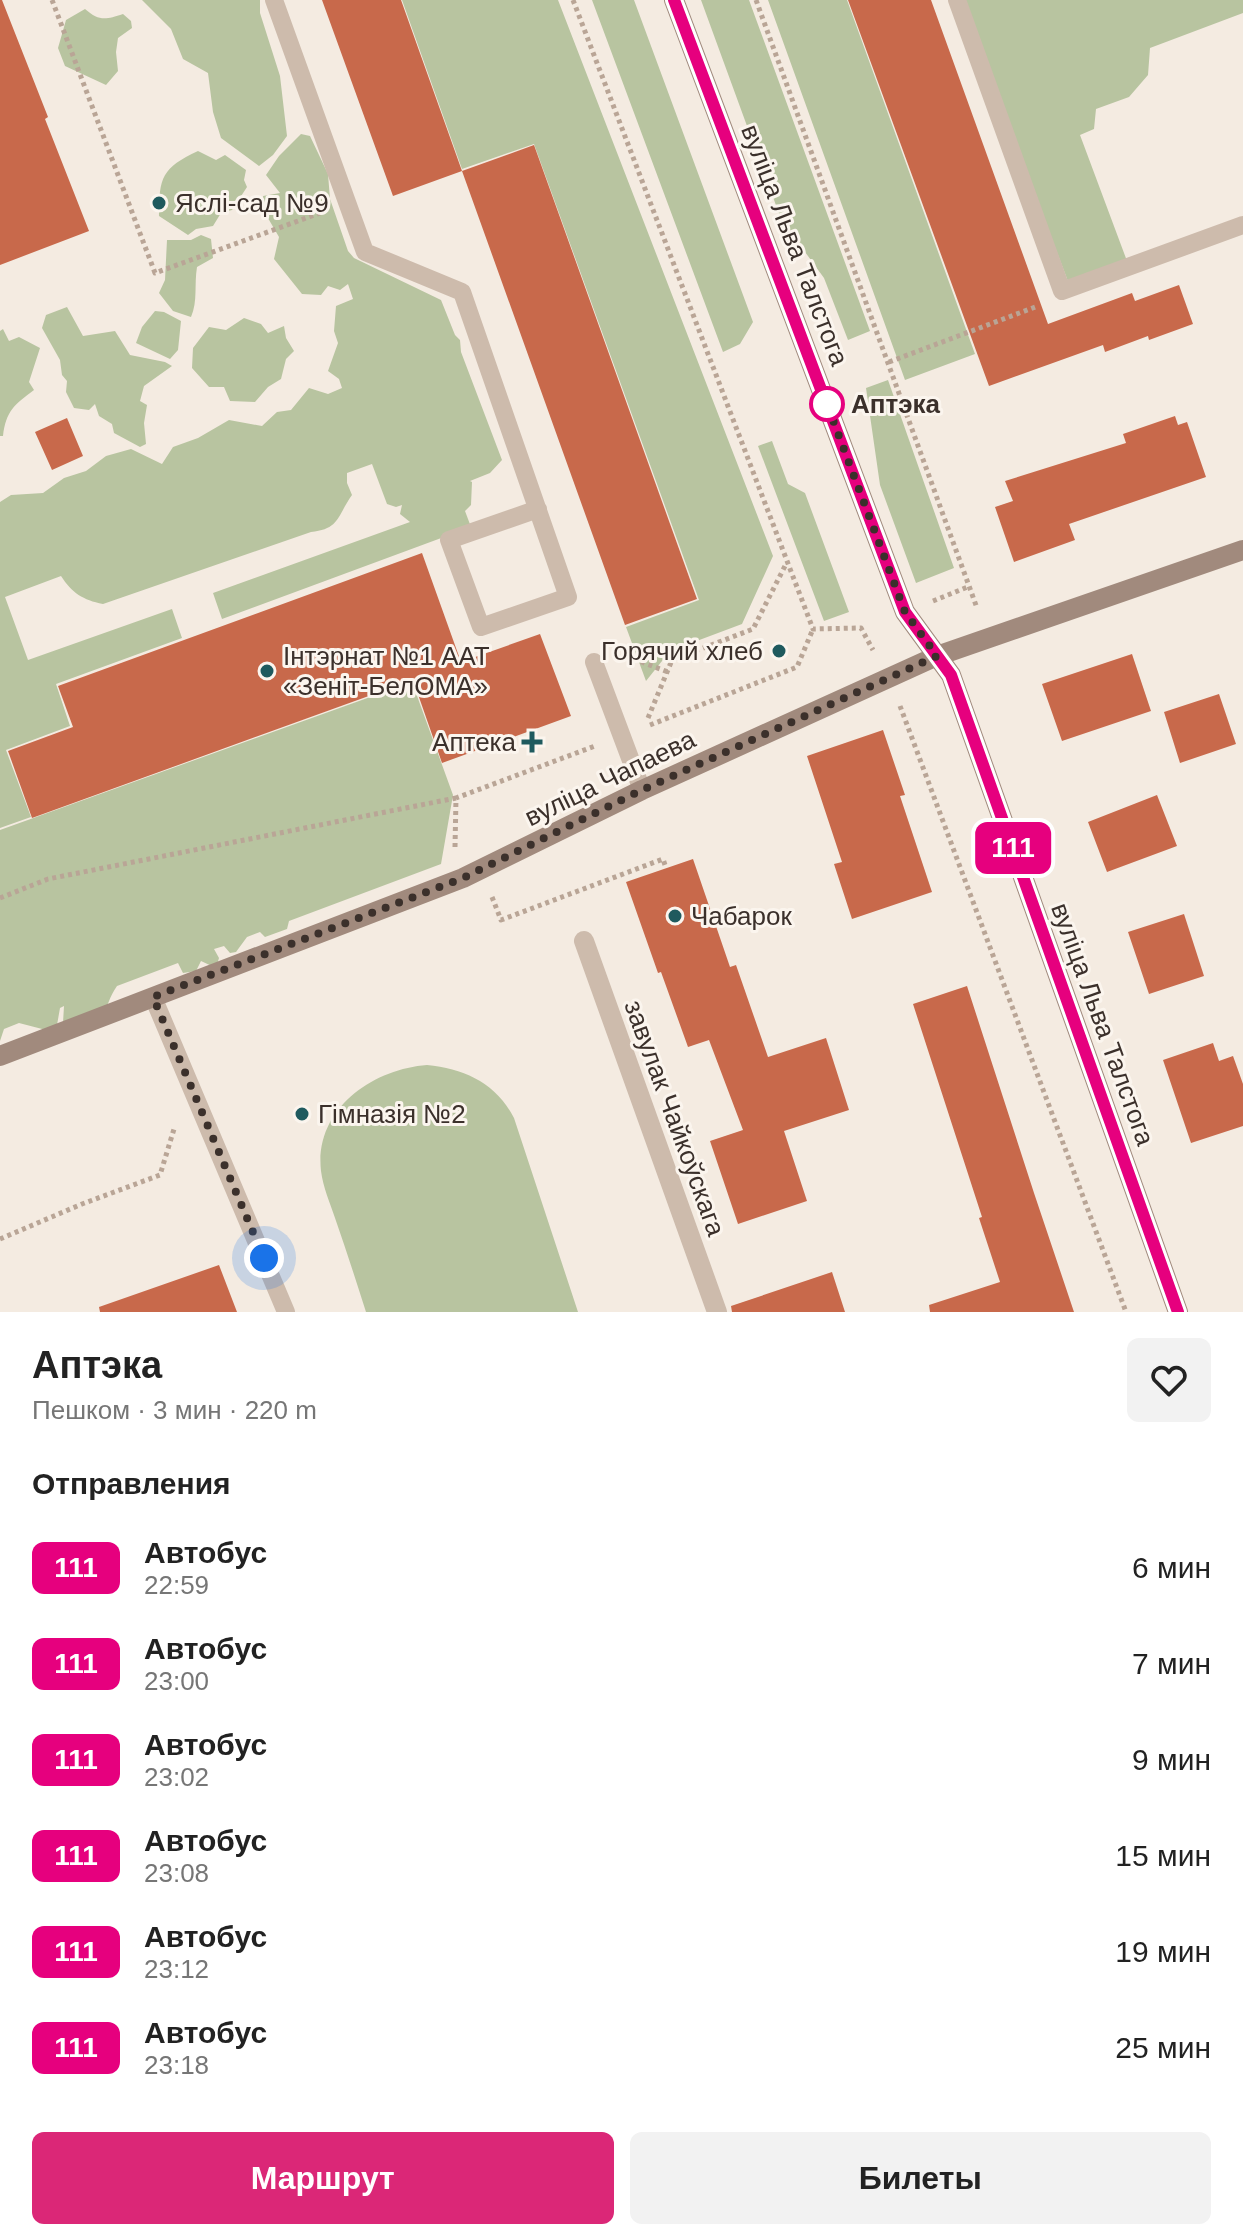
<!DOCTYPE html>
<html lang="ru">
<meta charset="utf-8">
<style>
body{margin:0;font-family:Arial,sans-serif;background:#f2f2f2;color:#222;height:100vh;display:flex;flex-direction:column;font-size:30px;white-space:nowrap}
*{box-sizing:border-box;margin:0}
p{font-size:26px;color:#767676}
.icon{flex:none;width:44px;height:44px;fill:none;stroke:currentColor;stroke-width:2;stroke-linecap:round;stroke-linejoin:round}
.map{position:relative;height:1312px;overflow:hidden}
.sheet{display:flex;flex-direction:column;background:#fff;flex:1}
.sheet>*{flex:none}
.badge{padding:0 16px;border-radius:12px;font-size:28px;line-height:52px}
.you{position:absolute;width:40px;height:40px;margin:-20px;border:6px solid #fff;border-radius:50%;background:#1a73e8;box-shadow:0 0 0 12px #1a73e833}
.map>.badge{position:absolute;translate:-50% -50%;box-shadow:0 0 0 4px #fff}
h2{padding:0 32px;font-size:30px;line-height:72px}
.round{display:grid;place-items:center;flex:none;width:84px;height:84px;border-radius:12px;background:#f2f2f2}
.summary{display:flex;align-items:center;justify-content:space-between;height:136px;padding:0 32px}
h1{font-size:38px;font-weight:700;line-height:60px}
.primary-button{display:flex;gap:16px;margin-top:auto;padding:16px 32px}
.primary-button a{flex:1;height:92px;border-radius:12px;background:#db2777;color:#fff;font-size:32px;font-weight:700;line-height:92px;text-align:center}
.primary-button a+a{background:#f2f2f2;color:#222}
ul{padding:0;list-style:none}
li{display:flex;align-items:center;gap:24px;height:96px;padding:0 32px}
li div{flex:1}
li b{display:block;font-size:30px}
li em{font-style:normal}
li .badge{min-width:88px;font-weight:700;text-align:center}
.map>svg:first-child{display:block}
.green{fill:#b8c4a0}
.building{fill:#c8694b}
.lines{fill:none;stroke-linecap:round;stroke-linejoin:round}
.path{stroke:#b9a596;stroke-width:5;stroke-dasharray:4 4;stroke-linecap:butt}
.lane{stroke:#cdbbac;stroke-width:18}
.street{stroke:#cdbbac;stroke-width:20}
.secondary{stroke:#a18a7d;stroke-width:20}
.line-casing{stroke:#fff;stroke-width:18}
.line{stroke:#e6007e;stroke-width:12}
.walk{stroke:#3b302b;stroke-width:8;stroke-dasharray:0 14.4}
.poi-dot{fill:#1f5a5e;stroke:#fbf5ee;stroke-width:3}
.stop-dot{fill:#fff;stroke:#e6007e;stroke-width:4}
.labels{text-anchor:middle;dominant-baseline:central;stroke-width:6;stroke-linejoin:round;paint-order:stroke}
.poi-label{font-size:26px;fill:#3b302b;stroke:#fbf5ee;text-anchor:start}
.street-label{font-size:26px;fill:#3b302b;stroke:#fbf5ee}
.stop-label{font-size:26px;font-weight:bold;fill:#3b302b;stroke:#fbf5ee;text-anchor:start}
</style>
<div class="map">
<svg width="1243" height="1312" viewBox="0 0 1243 1312">
<rect width="100%" height="100%" fill="#f4ebe1"/>
<!-- green -->
<path class="green" d="M142 0H260V13L280 76 287 136 273 155 259 166 221 138 213 112 208 73 183 59 171 29Z
M402 0H558L773 556 742 624 670 651 646 681 626 627 699 600 534 144 462 169Z
M592 0H634L753 322 740 344 723 352Z
M701 0H749L870 331 848 340 824 278 781 219Z
M768 0H847L975 354 905 380Z
M961 0H1243V13L1150 48 1148 75 1129 97 1096 109 1094 129 1080 135 1127 261 1069 284Z
M85 9C99 21 105 20 123 14L131 21 132 28 118 38 116 52 118 71 106 85 65 66 58 48 66 20Z
M301 134 310 136 328 174 330 199 348 251 354 258 441 300 455 335 460 340 461 352 502 460 490 473 470 481 472 482 471 505 465 511 471 527 222 619 213 593 410 522 400 514 402 505 396 507 387 504 372 464 347 473V483L352 495C337 516 340 529 311 532L103 604C83 600 72 593 61 576L5 597 28 660 172 609 182 638 56 684 70 726 6 750 31 817 0 828V502L11 495 43 493 64 478 86 471 106 456 131 449 162 464 173 447 198 438 229 420 262 426 277 412 291 410 309 388 328 394 342 388 339 379 328 371 338 343 334 331 336 306 353 299 348 284 340 290 328 286 321 295 302 294 274 259 279 237 265 213 263 196 280 193 266 175 279 156Z
M198 151 216 160 225 155 246 170 244 180 247 187 232 210 221 213 213 226 196 229 188 235 159 216C159 177 162 168 198 151Z
M201 235 211 239 213 258 197 267C194 285 198 301 191 317L173 311 159 293 165 280 167 240H191Z
M67 307 83 336 115 331 130 355 165 362 172 366 144 386 140 401 147 405 144 423 146 444 140 447 114 433 112 424 99 416 95 404 89 410 74 408 66 392 67 381 62 375 60 360 42 328 46 315Z
M155 311 164 312 181 321 178 350 170 359 136 343 142 327Z
M244 318 261 324 268 333 284 326 286 338 294 351 286 359 281 379 268 387 255 402 230 401 224 387H209L192 368 193 348 209 327 226 330Z
M3 329 9 341 19 337 40 348 29 382 34 390C14 405 6 411 3 436H0V331Z
M888 380 954 568 916 583 880 485 866 388Z
M772 441 788 484 805 493 849 612 824 621 758 446Z
M412 682 453 795 441 864 289 921 287 929 265 937 260 932 247 937 236 952 230 953 224 946 214 949 219 958 216 968 201 961 196 971 183 973 178 963 117 986C104 1004 106 1027 83 1034L63 1023 64 1006 60 1008 57 1025 46 1030 19 1023 4 1029 0 1041V830Z
M427 1065C465 1069 496 1083 514 1118L578 1312H366C356 1281 346 1249 335 1218 330 1203 323 1187 321 1171 314 1109 373 1069 427 1065Z"/>
<!-- building -->
<path class="building" d="M0 0H2L48 117 45 119 89 231 0 265Z
M322 0H401L462 171 393 196Z
M848 0H931L1048 324 1132 293 1135 301 1179 285 1193 324 1149 340 1148 336 1105 352 1103 345 989 386Z
M534 145 697 599 625 625 462 171Z
M1175 416 1178 425 1187 422 1206 477 1069 524 1075 540 1014 562 995 507 1013 501 1005 481 1126 443 1123 434Z
M67 418 83 456 52 470 35 432Z
M422 553 461 662 540 634 571 716 442 763 413 680 32 818 8 751 73 727 58 686Z
M1132 654 1151 711 1062 741 1042 684Z
M1219 694 1236 744 1180 763 1164 712Z
M883 730 905 795 900 796 932 892 852 919 834 864 842 862 807 756Z
M1157 795 1177 846 1107 872 1088 822Z
M693 859 730 967 736 965 768 1057 826 1038 849 1110 784 1131 807 1201 738 1224 710 1141 743 1130 709 1040 688 1047 661 972 658 973 626 882Z
M1184 914 1204 976 1149 994 1128 932Z
M967 986 1034 1193 1074 1312H930L929 1305 1000 1282 979 1218 982 1217 913 1004Z
M1213 1043 1219 1061 1233 1056 1243 1084V1126L1191 1143 1163 1060Z
M219 1265 237 1312H100L99 1307Z
M832 1272 845 1312H732L731 1306Z"/>
<g class="lines">
<!-- path -->
<path class="path" d="M52 0 155 273 320 213
M573 0 813 629 861 628 873 650
M756 0 977 608
M889 362 1038 306
M933 601 970 586
M626 656 668 672
M900 706 1126 1312
M648 718 672 660 753 629 786 564
M650 725 797 667 813 629
M455 847 456 798 595 746
M492 897 501 920 663 859 666 868
M0 898 48 879 456 798
M0 1239 82 1204 160 1175 174 1129"/>
<!-- lane -->
<path class="lane" d="M274 0 365 252 462 292 568 597 481 627 449 540 538 509
M957 0 1062 291 1243 225
M594 662 642 790
M153 997 286 1312"/>
<!-- street -->
<path class="street" d="M584 941 717 1312"/>
<!-- secondary -->
<path class="secondary" d="M674 0 905 612 951 675 1178 1312
M0 1056 463 878 642 790 937 656 1243 550"/>
</g>
<g class="lines">
<!-- line casing -->
<g class="line-casing">
<path id="line" d="M674 0 905 612 951 675 1178 1312"/>
</g>
<!-- line -->
<use href="#line" class="line"/>
<!-- walk -->
<path class="walk" d="M264 1258 153 997 463 878 642 790 937 656 905 612 827 404"/>
</g>
<!-- markers -->
<g class="poi-dot">
<circle cx="159" cy="203" r="8"/>
<circle cx="779" cy="651" r="8"/>
<circle cx="267" cy="671" r="8"/>
<path d="M528 730h8v8h8v8h-8v8h-8v-8h-8v-8h8z"/>
<circle cx="675" cy="916" r="8"/>
<circle cx="302" cy="1114" r="8"/>
</g>
<circle class="stop-dot" cx="827" cy="404" r="16"/>
<g class="labels">
<!-- poi labels -->
<g class="poi-label">
<text x="175" y="203">Яслі-сад №9</text>
<text x="763" y="651" text-anchor="end">Горячий хлеб</text>
<text x="283" y="656">Інтэрнат №1 ААТ<tspan x="283" dy="30">«Зеніт-БелОМА»</tspan></text>
<text x="516" y="742" text-anchor="end">Аптека</text>
<text x="691" y="916">Чабарок</text>
<text x="318" y="1114">Гімназія №2</text>
</g>
<!-- street labels -->
<g class="street-label">
<text transform="translate(795 245) rotate(69)">вуліца Льва Талстога</text>
<text transform="translate(610 778) rotate(-26)">вуліца Чапаева</text>
<text transform="translate(1103 1024) rotate(70)">вуліца Льва Талстога</text>
<text transform="translate(675 1118) rotate(70)">завулак Чайкоўскага</text>
</g>
<!-- stop labels -->
<g class="stop-label">
<text x="851" y="404">Аптэка</text>
</g>
</g>
</svg>
<div class="you" style="left:264px;top:1258px"></div>
<b class="badge" style="left:1013px;top:848px;background:#e6007e;color:#fff">111</b>
</div>
<section class="sheet">
<div class="summary"><div><h1>Аптэка</h1><p>Пешком · 3 мин · 220 m</p></div><a class="round"><svg class="icon" aria-label="heart" viewBox="0 0 24 24"><path d="M12 20l-8-8c-3-5 5-10 8-4 3-6 11-1 8 4z"/></svg></a></div>
<h2>Отправления</h2>
<ul>
<li><span class="badge" style="background:#e6007e;color:#fff">111</span><div><b>Автобус</b><p>22:59</p></div><em>6 мин</em></li>
<li><span class="badge" style="background:#e6007e;color:#fff">111</span><div><b>Автобус</b><p>23:00</p></div><em>7 мин</em></li>
<li><span class="badge" style="background:#e6007e;color:#fff">111</span><div><b>Автобус</b><p>23:02</p></div><em>9 мин</em></li>
<li><span class="badge" style="background:#e6007e;color:#fff">111</span><div><b>Автобус</b><p>23:08</p></div><em>15 мин</em></li>
<li><span class="badge" style="background:#e6007e;color:#fff">111</span><div><b>Автобус</b><p>23:12</p></div><em>19 мин</em></li>
<li><span class="badge" style="background:#e6007e;color:#fff">111</span><div><b>Автобус</b><p>23:18</p></div><em>25 мин</em></li>
</ul>
<div class="primary-button"><a>Маршрут</a><a>Билеты</a></div>
</section>
